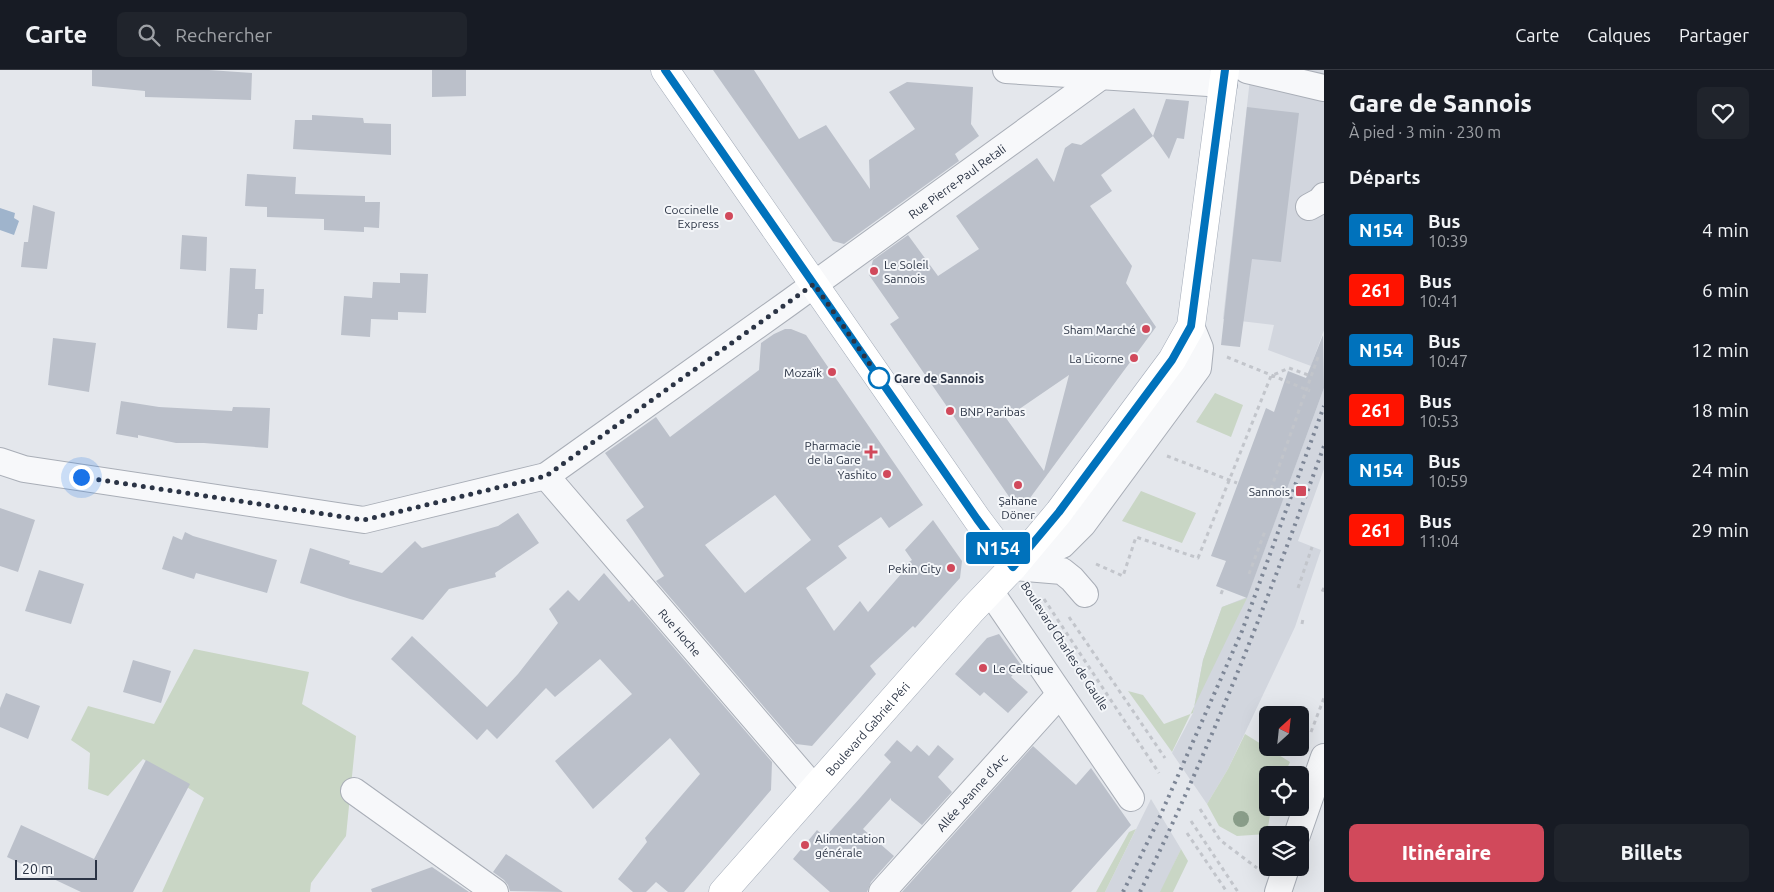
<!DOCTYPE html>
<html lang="fr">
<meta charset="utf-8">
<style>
body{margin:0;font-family:Ubuntu,sans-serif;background:#20242c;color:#f1f3f6;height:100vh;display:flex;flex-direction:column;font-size:19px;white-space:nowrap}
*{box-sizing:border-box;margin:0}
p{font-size:16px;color:#9ea1a6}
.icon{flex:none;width:28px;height:28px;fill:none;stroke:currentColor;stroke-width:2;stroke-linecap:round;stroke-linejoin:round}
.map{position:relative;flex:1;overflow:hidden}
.details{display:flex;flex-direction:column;background:#171b24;width:450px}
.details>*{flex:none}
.badge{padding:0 10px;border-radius:4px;font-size:18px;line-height:32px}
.needle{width:32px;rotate:27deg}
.controls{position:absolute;left:1259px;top:636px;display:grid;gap:10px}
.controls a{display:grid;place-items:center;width:50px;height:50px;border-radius:8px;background:#171b24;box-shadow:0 5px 20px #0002;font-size:25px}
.scale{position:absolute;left:15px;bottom:12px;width:82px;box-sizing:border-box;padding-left:5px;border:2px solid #2b3445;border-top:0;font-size:14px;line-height:18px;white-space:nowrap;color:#2b3445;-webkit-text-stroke:4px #f4f6f9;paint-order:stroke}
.you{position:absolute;width:25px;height:25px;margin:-12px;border:4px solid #fff;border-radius:50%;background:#1a73e8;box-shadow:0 0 0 8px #1a73e833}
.map>.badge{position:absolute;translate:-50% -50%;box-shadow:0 0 0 2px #fff}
h2{padding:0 25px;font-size:19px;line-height:45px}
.round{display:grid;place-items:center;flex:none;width:52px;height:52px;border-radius:8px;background:#20242c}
.overview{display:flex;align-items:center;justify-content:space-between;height:85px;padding:0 25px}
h1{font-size:24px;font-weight:800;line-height:38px}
.primary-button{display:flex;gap:10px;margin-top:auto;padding:10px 25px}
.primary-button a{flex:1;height:58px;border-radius:8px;background:#d1495b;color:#fff;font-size:20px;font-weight:800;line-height:58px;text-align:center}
.primary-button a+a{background:#20242c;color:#f1f3f6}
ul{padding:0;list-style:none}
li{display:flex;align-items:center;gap:15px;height:60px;padding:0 25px}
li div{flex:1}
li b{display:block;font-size:19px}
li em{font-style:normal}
li .badge{min-width:55px;font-weight:700;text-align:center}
header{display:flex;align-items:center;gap:30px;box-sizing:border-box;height:70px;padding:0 25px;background:#171b24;border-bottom:1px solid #363941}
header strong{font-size:24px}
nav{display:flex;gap:28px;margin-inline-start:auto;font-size:18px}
.search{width:350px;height:45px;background:#20242c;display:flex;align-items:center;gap:12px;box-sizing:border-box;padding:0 18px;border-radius:8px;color:#9ea1a6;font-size:19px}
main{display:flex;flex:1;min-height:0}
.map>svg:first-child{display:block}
.built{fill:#d2d6de}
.green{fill:#c9d6c5}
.water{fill:#9fb4cc}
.building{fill:#bbc0ca;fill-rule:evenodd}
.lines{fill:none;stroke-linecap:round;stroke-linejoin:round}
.minor-casing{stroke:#a9aeb7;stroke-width:28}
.major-casing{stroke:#a3abb8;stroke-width:29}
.path{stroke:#c2c5cb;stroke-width:3;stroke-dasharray:4 4;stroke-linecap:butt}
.minor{stroke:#f7f8fa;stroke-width:26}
.major{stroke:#fff;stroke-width:28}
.rail{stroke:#7d8696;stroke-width:4;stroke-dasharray:2.5 5;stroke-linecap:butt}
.tree{fill:#899d89}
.line-casing{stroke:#fff;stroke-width:11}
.line{stroke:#0072bc;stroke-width:8}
.walk{stroke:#2b3445;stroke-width:5;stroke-dasharray:0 9}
.poi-dot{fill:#d1495b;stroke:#f4f6f9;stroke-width:2}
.stop-dot{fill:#fff;stroke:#0072bc;stroke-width:2.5}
.labels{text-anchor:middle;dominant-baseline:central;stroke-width:4;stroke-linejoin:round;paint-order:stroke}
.street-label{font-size:12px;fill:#2b3445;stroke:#f4f6f9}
.poi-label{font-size:12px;fill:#2b3445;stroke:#f4f6f9;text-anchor:end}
.stop-label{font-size:12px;font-weight:bold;fill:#2b3445;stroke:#f4f6f9;text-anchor:start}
</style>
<header>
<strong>Carte</strong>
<div class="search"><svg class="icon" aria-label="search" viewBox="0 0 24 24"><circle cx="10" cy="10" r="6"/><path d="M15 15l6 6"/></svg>Rechercher</div>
<nav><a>Carte</a><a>Calques</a><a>Partager</a></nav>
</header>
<main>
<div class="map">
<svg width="1324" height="822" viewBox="0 0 1324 822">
<rect width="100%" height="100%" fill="#e4e7ec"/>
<!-- built -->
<path class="built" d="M1251 0H1324V260L1311 296 1268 280 1274 255 1223 249Z
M1324 318V399L1298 471 1321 480 1295 557 1228 699 1207 734 1172 683 1193 643 1203 590 1222 537 1247 527Z
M1151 729 1181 779 1161 822H1105Z"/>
<!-- green -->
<path class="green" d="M1215 323 1243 335 1231 367 1196 352Z
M1141 421 1196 443 1182 473 1122 451Z
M1247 528 1172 682 1128 621 1143 625 1164 654 1193 643 1203 590 1222 537Z
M194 579 309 602 302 634 356 666 346 766 311 813 310 822H162L204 728 143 689 108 726 88 719 90 683 71 670 88 636 154 654Z
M1245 664 1290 692 1284 705H1268V738H1271L1267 764 1237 766 1219 756 1207 734 1228 699Z
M1136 759 1105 822H1096L1129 762Z
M1181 779 1188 791 1173 822H1160Z"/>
<!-- water -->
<path class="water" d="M0 138 15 143 14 148 19 151 14 165 0 160Z"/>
<!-- building -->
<path class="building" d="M92 0H209L252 3 251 30 145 27V21L92 16Z
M432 0H466V26L432 27Z
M713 0H754L799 69 826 55 870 119 869 90 915 59 889 22 907 12 973 17 971 54 979 66 955 84 959 91 844 174 833 171Z
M1166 29 1189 31 1184 69 1177 68 1169 89 1153 66 1101 105 1112 121 1090 136 1132 196 1126 213 1156 257 1030 428 1012 431 890 254 899 248 869 205 873 190 908 165 938 206 979 179 956 146 1037 88 1054 112 1065 78 1072 73 1081 75 1134 38 1153 66ZM1069 305 1044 401 1006 348Z
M1247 37 1299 43 1281 192 1252 189 1240 277 1221 275Z
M312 45 363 48 364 53 391 54V85L293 79 295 50H312Z
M247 104 296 107 295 124 365 126V132H380L379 158 364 157V162L324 160V149L267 147V137L245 136Z
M33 135 55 142 47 199 21 197 24 172H28Z
M182 165 207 167 206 201 180 199Z
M230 198 256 199 255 219H264L263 244H258L257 260 227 258Z
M400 203 428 204 426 243 398 242V250L371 249 370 267 341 265 344 226 372 228 373 212 400 213Z
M785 259H791L806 265 923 435 889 458 881 447 838 476 847 488 806 518 834 561 860 531 868 542 902 503 897 500 912 490 905 480 933 450 962 491 960 508 915 558 913 556 870 596 876 604 812 676 796 674 656 511 664 506 626 450 644 437 605 383 656 347 670 367 759 300 761 273 774 264ZM775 425 811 470 745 523 705 475Z
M1323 265 1324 318 1247 528 1216 516 1226 491 1211 486 1266 338 1274 342 1288 301 1306 308Z
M53 268 96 273 89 322 48 315Z
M121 331 159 337 232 341 233 337 270 338 268 378 204 373H176L138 365V368L116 364Z
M0 438 35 450 18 502 0 496Z
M518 443 539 473 495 503 496 507 449 519 423 550 350 529 300 513 310 478 350 491 349 494 382 503 415 471 422 478 498 456Z
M185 462 193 466 277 490 267 523 196 503 194 509 162 499 173 466 182 470Z
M39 500 84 514 71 554 25 541Z
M604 503 629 532 632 529 772 692 771 720 684 822H668L656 812 646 822H633L618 809 647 772 645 768 700 704 670 668 593 739 555 691 632 624 600 589 555 627 546 618 497 669 487 659 477 670 391 589 412 566 487 637 518 604 558 553 549 539 568 520 579 531Z
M999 564 1021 595 1011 607 1028 622 1008 643 984 622 980 626 955 604 987 568Z
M133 590 171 601 161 633 123 622Z
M6 623 40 636 28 669 0 657V638Z
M897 670 911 682 917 675 929 686 938 675 954 689 938 707 952 722 922 755 891 730V728L863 759 894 786 871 812 867 822H830L793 789 817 760 825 767 860 728 891 692 884 685Z
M1033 676 1076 715 1091 698 1131 755 1071 822H902Z
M146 690 190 714 133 822H81L7 787 21 755 94 789Z
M506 784 563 822 510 821 508 815 504 810 493 802Z
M432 797 469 822H372L371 819Z"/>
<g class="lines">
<!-- minor casing -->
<g class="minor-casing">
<g id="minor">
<path d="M1006 0 1224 14"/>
<path d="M1247 0 1324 18"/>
<path d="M1309 137 1320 131 1324 126"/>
<path id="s1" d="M0 391 24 399 364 450 546 406 790 232 1110 0"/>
<path id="s2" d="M546 406 814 718"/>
<path d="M1013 497 1062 475 1083 454 1198 298 1200 278 1191 256"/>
<path d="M1014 497 1062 501 1072 509 1085 524"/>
<path d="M990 521 1131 728"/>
<path d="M354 721 495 822"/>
<path d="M1297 765 1324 687"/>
<path id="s3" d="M882 822 1060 624"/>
<path d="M1278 822 1286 798"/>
</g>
</g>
<!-- major casing -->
<g class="major-casing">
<g id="major">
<path d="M665 0 977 449 1013 497"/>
<path id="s4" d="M723 822 972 540 1013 497 1059 442 1172 290 1191 256 1225 0"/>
</g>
</g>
<!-- path -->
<path class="path" d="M1227 287 1310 321
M1167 386 1237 413
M1271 419 1318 287
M1281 422 1282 419
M1096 494 1123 506 1136 467 1198 488 1271 306 1289 298 1311 306
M1249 504 1265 461
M1298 518 1312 477
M1324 518 1322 522 1324 523
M1221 524 1223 519
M1032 526 1102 634
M1044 529 1159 703
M1069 547 1165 688
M1302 554 1303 549
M1311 662 1324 628
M1200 739 1220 770 1257 798
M1191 751 1238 822
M1187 763 1227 822"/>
<!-- minor -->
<use href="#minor" class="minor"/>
<!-- major -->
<use href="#major" class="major"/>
<!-- rail -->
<path class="rail" d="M1123 822 1157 753 1242 561 1324 336
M1140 822C1211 677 1269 527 1324 376"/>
</g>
<!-- trees -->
<circle class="tree" cx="1241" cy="749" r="8"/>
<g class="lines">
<!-- line casing -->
<g class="line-casing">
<path id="line" d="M665 0 977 449 1013 497 1059 442 1172 290 1191 256 1225 0"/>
</g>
<!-- line -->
<use href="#line" class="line"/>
<!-- walk -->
<path class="walk" d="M81 407 364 450 546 406 814 214 883 313 879 308"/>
</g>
<!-- markers -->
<g class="poi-dot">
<circle cx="729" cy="146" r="5"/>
<circle cx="874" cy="201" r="5"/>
<circle cx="1146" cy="259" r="5"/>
<circle cx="1134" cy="288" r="5"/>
<circle cx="832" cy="302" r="5"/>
<circle cx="950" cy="341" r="5"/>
<path d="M868.5 374.5h5v5h5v5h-5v5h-5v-5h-5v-5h5z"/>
<circle cx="887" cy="404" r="5"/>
<circle cx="1018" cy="415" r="5"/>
<rect x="1295" y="415" width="12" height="12" rx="2.5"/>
<circle cx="951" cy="498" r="5"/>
<circle cx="983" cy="598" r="5"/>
<circle cx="805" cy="775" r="5"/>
</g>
<circle class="stop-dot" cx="879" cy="308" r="10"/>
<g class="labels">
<!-- street labels -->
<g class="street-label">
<text stroke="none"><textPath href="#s1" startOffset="1062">Rue Pierre-Paul Retali</textPath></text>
<text stroke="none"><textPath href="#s2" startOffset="206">Rue Hoche</textPath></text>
<text transform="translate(1065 576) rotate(57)">Boulevard Charles de Gaulle</text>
<text stroke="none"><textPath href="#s4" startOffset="218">Boulevard Gabriel Péri</textPath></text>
<text stroke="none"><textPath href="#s3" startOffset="134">Allée Jeanne d'Arc</textPath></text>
</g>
<!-- poi labels -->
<g class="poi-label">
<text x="719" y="139">Coccinelle<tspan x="719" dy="14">Express</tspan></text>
<text x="884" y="194" text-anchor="start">Le Soleil<tspan x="884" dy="14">Sannois</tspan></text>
<text x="1136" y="259">Sham Marché</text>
<text x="1124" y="288">La Licorne</text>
<text x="822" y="302">Mozaïk</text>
<text x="960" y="341" text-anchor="start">BNP Paribas</text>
<text x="861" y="375">Pharmacie<tspan x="861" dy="14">de la Gare</tspan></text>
<text x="877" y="404">Yashito</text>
<text x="1290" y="421">Sannois</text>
<text x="1018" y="430" text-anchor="middle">Şahane<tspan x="1018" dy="14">Döner</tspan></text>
<text x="941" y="498">Pekin City</text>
<text x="993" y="598" text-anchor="start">Le Celtique</text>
<text x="815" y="768" text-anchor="start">Alimentation<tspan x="815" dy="14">générale</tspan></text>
</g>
<!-- stop labels -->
<g class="stop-label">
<text x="894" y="308">Gare de Sannois</text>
</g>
</g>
</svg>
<div class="controls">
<a><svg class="needle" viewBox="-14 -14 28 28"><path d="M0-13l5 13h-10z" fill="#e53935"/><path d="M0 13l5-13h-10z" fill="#9ea1a6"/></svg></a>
<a><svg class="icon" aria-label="locate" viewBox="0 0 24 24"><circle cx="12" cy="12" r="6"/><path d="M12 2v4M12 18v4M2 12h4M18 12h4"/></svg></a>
<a><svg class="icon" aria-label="layers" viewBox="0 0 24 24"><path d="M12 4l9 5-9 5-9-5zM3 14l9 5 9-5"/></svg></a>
</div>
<div class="scale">20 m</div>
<div class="you" style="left:81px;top:407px"></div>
<b class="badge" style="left:998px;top:478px;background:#0072bc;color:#fff">N154</b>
</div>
<section class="details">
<div class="overview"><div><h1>Gare de Sannois</h1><p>À pied · 3 min · 230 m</p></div><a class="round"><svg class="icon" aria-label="heart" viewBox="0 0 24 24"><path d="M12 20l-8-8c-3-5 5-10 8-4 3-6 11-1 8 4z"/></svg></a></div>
<h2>Départs</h2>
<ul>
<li><span class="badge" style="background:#0072bc;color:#fff">N154</span><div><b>Bus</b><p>10:39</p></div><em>4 min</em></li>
<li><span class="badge" style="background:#ff1300;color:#fff">261</span><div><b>Bus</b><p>10:41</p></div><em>6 min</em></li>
<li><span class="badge" style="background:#0072bc;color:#fff">N154</span><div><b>Bus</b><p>10:47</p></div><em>12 min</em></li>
<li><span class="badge" style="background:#ff1300;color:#fff">261</span><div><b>Bus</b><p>10:53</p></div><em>18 min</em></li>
<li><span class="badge" style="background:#0072bc;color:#fff">N154</span><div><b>Bus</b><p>10:59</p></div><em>24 min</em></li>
<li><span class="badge" style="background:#ff1300;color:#fff">261</span><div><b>Bus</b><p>11:04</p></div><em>29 min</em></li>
</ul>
<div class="primary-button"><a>Itinéraire</a><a>Billets</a></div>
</section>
</main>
